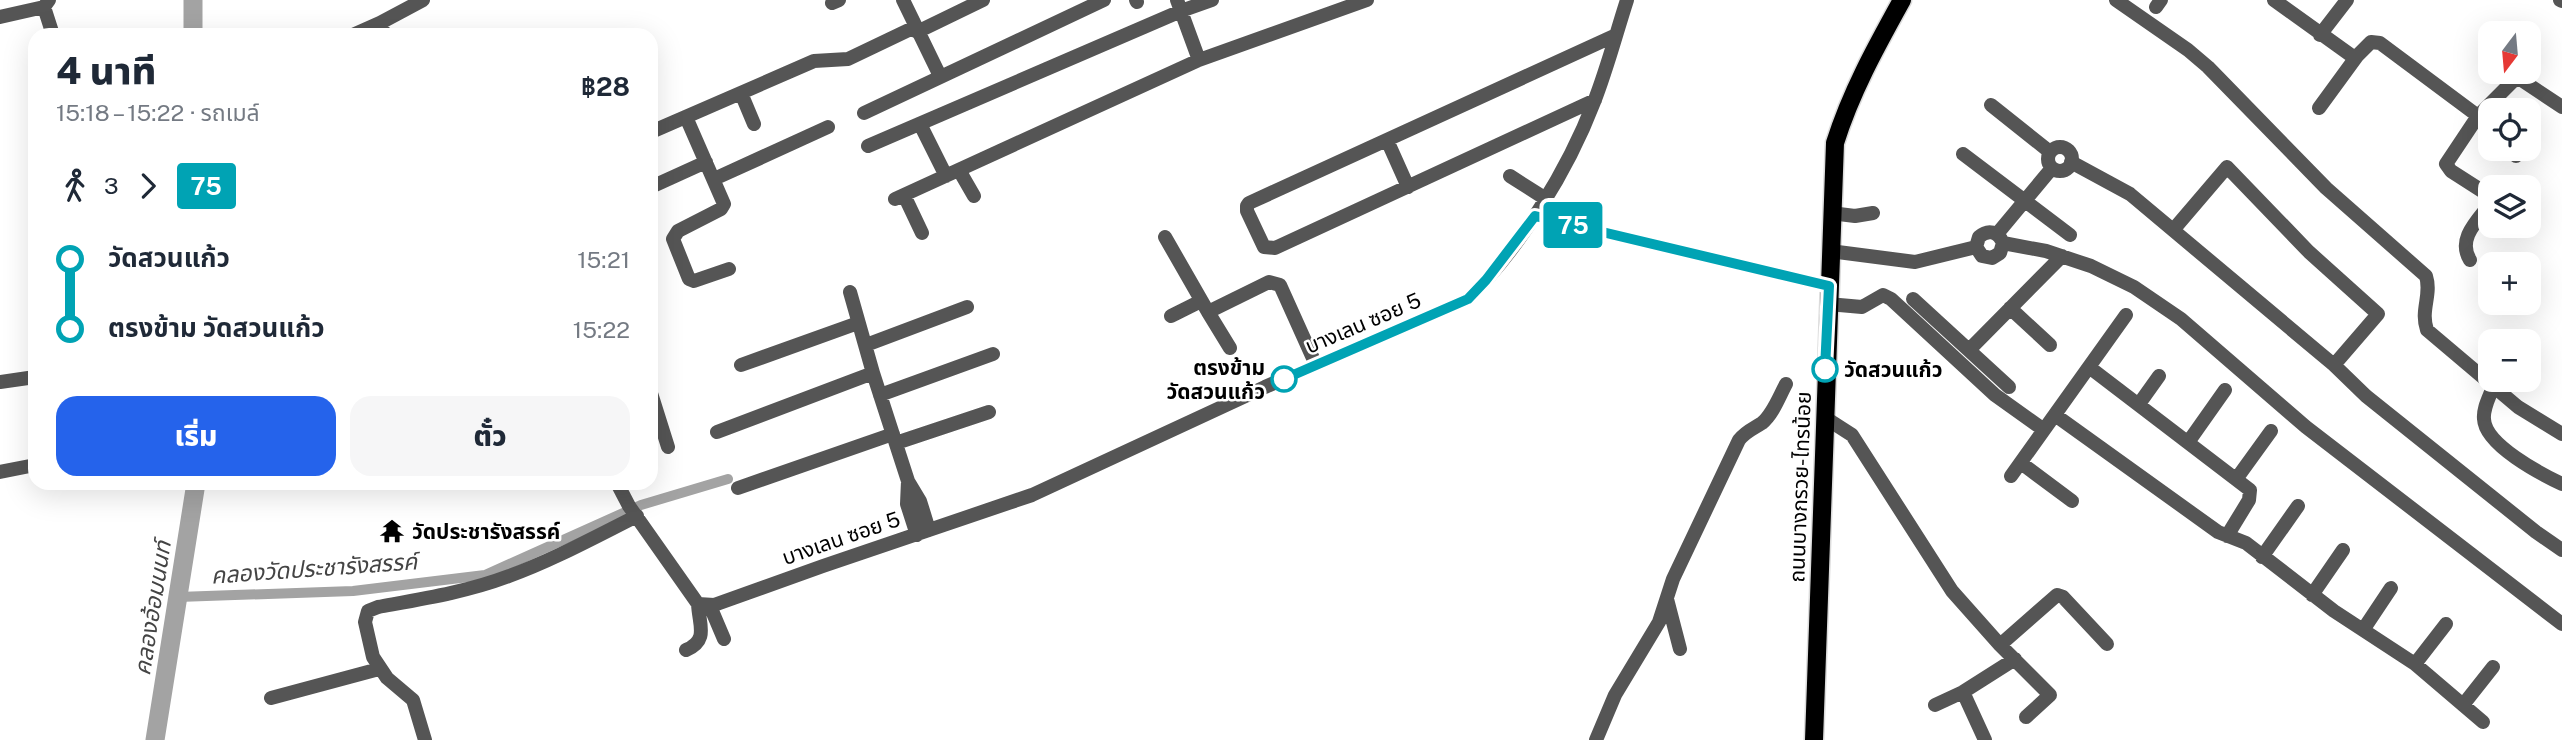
<!DOCTYPE html>
<html lang="th">
<meta charset="utf-8">
<style>
body{margin:0;font-family:"Public Sans","Noto Sans Thai",sans-serif;background:#f6f6f7;color:#1f2937;height:100vh;display:flex;flex-direction:column;font-size:26px;white-space:nowrap}
*{box-sizing:border-box;margin:0}
p{font-size:23px;color:#747a83}
.icon{flex:none;width:38px;height:38px;fill:none;stroke:currentColor;stroke-width:2;stroke-linecap:round;stroke-linejoin:round}
.map{position:relative;flex:1;overflow:hidden}
.drawer{position:absolute;left:28px;top:28px;width:630px;height:462px;display:flex;flex-direction:column;background:#fff;border-radius:21px;box-shadow:0 7px 28px #0002}
.drawer>*{flex:none}
.badge{padding:0 14px;border-radius:5px;font-size:24px;line-height:46px}
.needle{width:46px;rotate:196deg}
.tools{position:absolute;left:2478px;top:21px;display:grid;gap:14px}
.tools a{display:grid;place-items:center;width:63px;height:63px;border-radius:14px;background:#fff;box-shadow:0 7px 28px #0002;font-size:35px}
.map>.badge{position:absolute;translate:-50% -50%;box-shadow:0 0 0 4px #fff}
.legs{display:flex;align-items:center;gap:10px;height:77px;padding:0 28px;font-size:23px}
.legs p{margin-inline-start:auto}
.overview{display:flex;align-items:center;justify-content:space-between;height:119px;padding:0 28px}
h1{font-size:38px;font-weight:800;line-height:52px}
.primary-button{display:flex;gap:14px;margin-top:auto;padding:14px 28px}
.primary-button a{flex:1;height:80px;border-radius:21px;background:#2563eb;color:#fff;font-size:28px;font-weight:800;line-height:80px;text-align:center}
.primary-button a+a{background:#f6f6f7;color:#1f2937}
ul{padding:0 28px;list-style:none}
li{display:flex;align-items:center;gap:24px;height:70px;font-size:26px}
li i{display:grid;place-items:center;width:10px;height:100%;margin:0 9px;background:currentColor}
li i::after{content:'';width:18px;height:18px;margin:-9px;border:5px solid;border-radius:50%;background:#fff}
li p{margin-inline-start:auto}
li:first-child i{background:linear-gradient(#0000 50%,currentColor 0)}
li:last-child i{background:linear-gradient(currentColor 50%,#0000 0)}
.map>svg:first-child{display:block}
.lines{fill:none;stroke-linecap:round;stroke-linejoin:round}
.canal{stroke:#a3a3a3;stroke-width:10}
.river{stroke:#a3a3a3;stroke-width:19}
.major-casing{stroke:#dbdbdb;stroke-width:21}
.minor{stroke:#555;stroke-width:14}
.major{stroke:#000;stroke-width:18}
.line-1-casing{stroke:#fff;stroke-width:16}
.line-1{stroke:#00a3b4;stroke-width:10}
.stop-1-dot{fill:#fff;stroke:#00a3b4;stroke-width:3.5}
.labels{text-anchor:middle;dominant-baseline:central;stroke-width:5;stroke-linejoin:round;paint-order:stroke}
.street-label{font-size:21px;fill:#000;stroke:#fff}
.stop-label{font-size:21px;font-weight:bold;fill:#000;stroke:#fff;text-anchor:end}
.poi-label{font-size:21px;font-weight:bold;fill:#000;stroke:#fff;text-anchor:start}
.water-label{font-size:23px;font-style:italic;fill:#444;stroke:#fff}
</style>
<div class="map">
<svg width="2562" height="740" viewBox="0 0 2562 740">
<rect width="100%" height="100%" fill="#fff"/>
<g class="lines">
<!-- canal -->
<path class="canal" d="M178 597 353 591 485 575 641 505 728 479"/>
<!-- river -->
<path class="river" d="M193 0V35
M155 740 196 483"/>
<!-- major casing -->
<g class="major-casing">
<path id="major" d="M1814 740 1835 143C1851 92 1876 47 1902 0"/>
</g>
<!-- minor -->
<path class="minor" d="M903 0 940 76
M1136 0 1137 2
M1177 0 1199 60
M2116 0 2188 50 2208 67 2326 188 2426 276C2432 295 2420 310 2427 330L2518 407 2562 434
M2274 0 2352 56H2357L2371 42 2380 43 2478 116 2513 81 2520 79 2562 107
M2560 0 2562 1
M832 3 839 0
M44 7 53 35
M2156 7 2161 0
M0 17 44 7 49 0
M917 32 983 0
M353 35 380 23
M385 35 380 23 423 0
M2320 35 2347 0
M741 93 754 124
M1595 100 1275 248 1264 247 1247 211V206L1249 203 1616 35
M1991 105 2050 152
M2319 108 2357 56
M864 113 1104 0
M686 117 724 204 721 209 678 231 673 239 689 279 694 281 729 269
M920 124 946 176
M2490 129 2478 116 2446 164 2451 171 2490 196
M651 132 814 61 848 59 915 27
M1387 140 1408 187
M868 146 1181 11 1212 0
M2048 159a12 12 0 1 1 24 0a12 12 0 1 1-24 0Z
M2509 149 2516 156
M1963 154 2070 235
M2071 162 2130 194 2334 365 2366 396 2536 532 2562 550
M959 170 974 196
M1510 176 1546 199
M714 179 828 127
M651 187 706 162
M904 195 922 233
M895 199 1199 60 1367 0
M1831 213 1855 216 1873 213
M1535 216 1829 286
M2174 229 2227 167 2309 252 2378 314 2334 365
M1997 234 2052 168
M1165 237 1208 312 1269 282 1280 285 1316 365
M2003 243 2000 253 1992 258 1982 256 1976 247 1979 237C1988 229 1998 231 2003 243L2046 251 2091 266 2134 287 2181 319 2306 427 2562 624
M1830 251 1915 262 1976 247
M2470 260C2457 239 2477 221 2490 204
M850 292 873 373
M1913 299 2009 387
M1828 304 1862 307 1883 295 1891 299 1995 395 2044 430
M2010 308 2050 345
M1208 312 1230 348
M1171 316 1201 301
M866 345 967 307
M1969 350 2062 256
M741 365 858 323
M2089 367 2250 490 2249 500 2227 536
M0 382 35 377
M2493 387C2489 398 2483 408 2484 419 2485 445 2541 474 2562 484
M651 393 668 447
M880 395 993 354
M2139 404 2159 376
M2055 415 2218 532 2246 543 2334 611 2415 664 2483 722
M1824 417 1852 435 1952 591 2000 645 2050 695 2026 717
M717 432 873 373 908 481 920 501 929 530
M2189 441 2225 390
M896 443 989 412
M2021 463 2072 501
M0 472 35 465
M2011 476 2126 315
M2237 478 2271 431
M908 481 907 504 917 535
M617 483 629 506 698 604
M738 488 893 434
M2262 557 2298 506
M2312 595 2343 550
M1667 599 1680 649
M698 604 714 605 823 566 1032 495 1265 387 1468 299C1520 248 1568 170 1594 102 1607 69 1616 34 1627 0
M710 606 724 639
M2363 630 2391 588
M2000 645 2057 595 2063 597 2107 644
M686 650C709 640 699 625 698 604
M2415 664 2446 624
M1963 692 1985 740
M271 698 379 669
M1935 705 1963 692 2015 659
M2463 705 2493 667
M425 740 413 700 387 678 373 657 365 622 368 611 378 607C422 599 467 592 509 576 553 560 595 537 637 516
M1596 740 1615 695 1659 622 1673 579 1739 440C1746 431 1753 429 1762 423 1773 414 1779 397 1786 384"/>
<!-- major -->
<use href="#major" class="major"/>
</g>
<g class="lines">
<!-- line-1 casing -->
<g class="line-1-casing">
<path id="line-1" d="M1284 379 1468 299 1486 280 1535 216 1829 286 1825 369"/>
</g>
<!-- line-1 -->
<use href="#line-1" class="line-1"/>
</g>
<!-- icons -->
<defs>
<g id="temple-bare" transform="scale(1.89)"><path d="M0-6L5-2H3V0L6.5 2.5H4V6H1.5V3h-3V6H-4V2.5H-6.5L-3 0V-2H-5Z" fill="#000" stroke="#fff" stroke-width="2.5" paint-order="stroke"/></g>
</defs>
<g fill-rule="evenodd">
<use href="#temple-bare" x="392" y="531"/>
</g>
<!-- markers -->
<g class="stop-1-dot">
<circle cx="1825" cy="369" r="12"/>
<circle cx="1284" cy="379" r="12"/>
</g>
<g class="labels">
<!-- street labels -->
<g class="street-label">
<text transform="translate(1363 323) rotate(-23)">บางเลน ซอย 5</text>
<text transform="translate(1800 487) rotate(-88)">ถนนบางกรวย-ไทรน้อย</text>
<text transform="translate(841 538) rotate(-19)">บางเลน ซอย 5</text>
</g>
<!-- stop labels -->
<g class="stop-label">
<text x="1265" y="367">ตรงข้าม<tspan x="1265" dy="24">วัดสวนแก้ว</tspan></text>
<text x="1844" y="369" text-anchor="start">วัดสวนแก้ว</text>
</g>
<!-- poi labels -->
<g class="poi-label">
<text x="412" y="531">วัดประชารังสรรค์</text>
</g>
<!-- water labels -->
<g class="water-label">
<text transform="translate(314 568) rotate(-4)">คลองวัดประชารังสรรค์</text>
<text transform="translate(152 608) rotate(-81)">คลองอ้อมนนท์</text>
</g>
</g>
</svg>
<div class="tools">
<a><svg class="needle" viewBox="-14 -14 28 28"><path d="M0-13l5 13h-10z" fill="#e53935"/><path d="M0 13l5-13h-10z" fill="#747a83"/></svg></a>
<a><svg class="icon" aria-label="locate" viewBox="0 0 24 24"><circle cx="12" cy="12" r="6"/><path d="M12 2v4M12 18v4M2 12h4M18 12h4"/></svg></a>
<a><svg class="icon" aria-label="layers" viewBox="0 0 24 24"><path d="M12 4l9 5-9 5-9-5zM3 14l9 5 9-5"/></svg></a>
<a>+</a>
<a>−</a>
</div>
<b class="badge" style="left:1573px;top:225px;background:#00a3b4;color:#fff">75</b>
<section class="drawer">
<div class="overview"><div><h1>4 นาที</h1><p>15:18 – 15:22 · รถเมล์</p></div><b>฿28</b></div>
<div class="legs"><svg class="icon" aria-label="walk" viewBox="0 0 24 24"><circle cx="13" cy="4" r="2"/><path d="M13 8l-2 6 4 7M11 14l-3 7M7 12l3-4h3l4 4"/></svg>3<svg class="icon" aria-label="forward" viewBox="0 0 24 24"><path d="M9 5l7 7-7 7"/></svg><b class="badge" style="background:#00a3b4;color:#fff">75</b></div>
<ul>
<li><i style="color:#00a3b4"></i><b>วัดสวนแก้ว</b><p>15:21</p></li>
<li><i style="color:#00a3b4"></i><b>ตรงข้าม วัดสวนแก้ว</b><p>15:22</p></li>
</ul>
<div class="primary-button"><a>เริ่ม</a><a>ตั๋ว</a></div>
</section>
</div>
